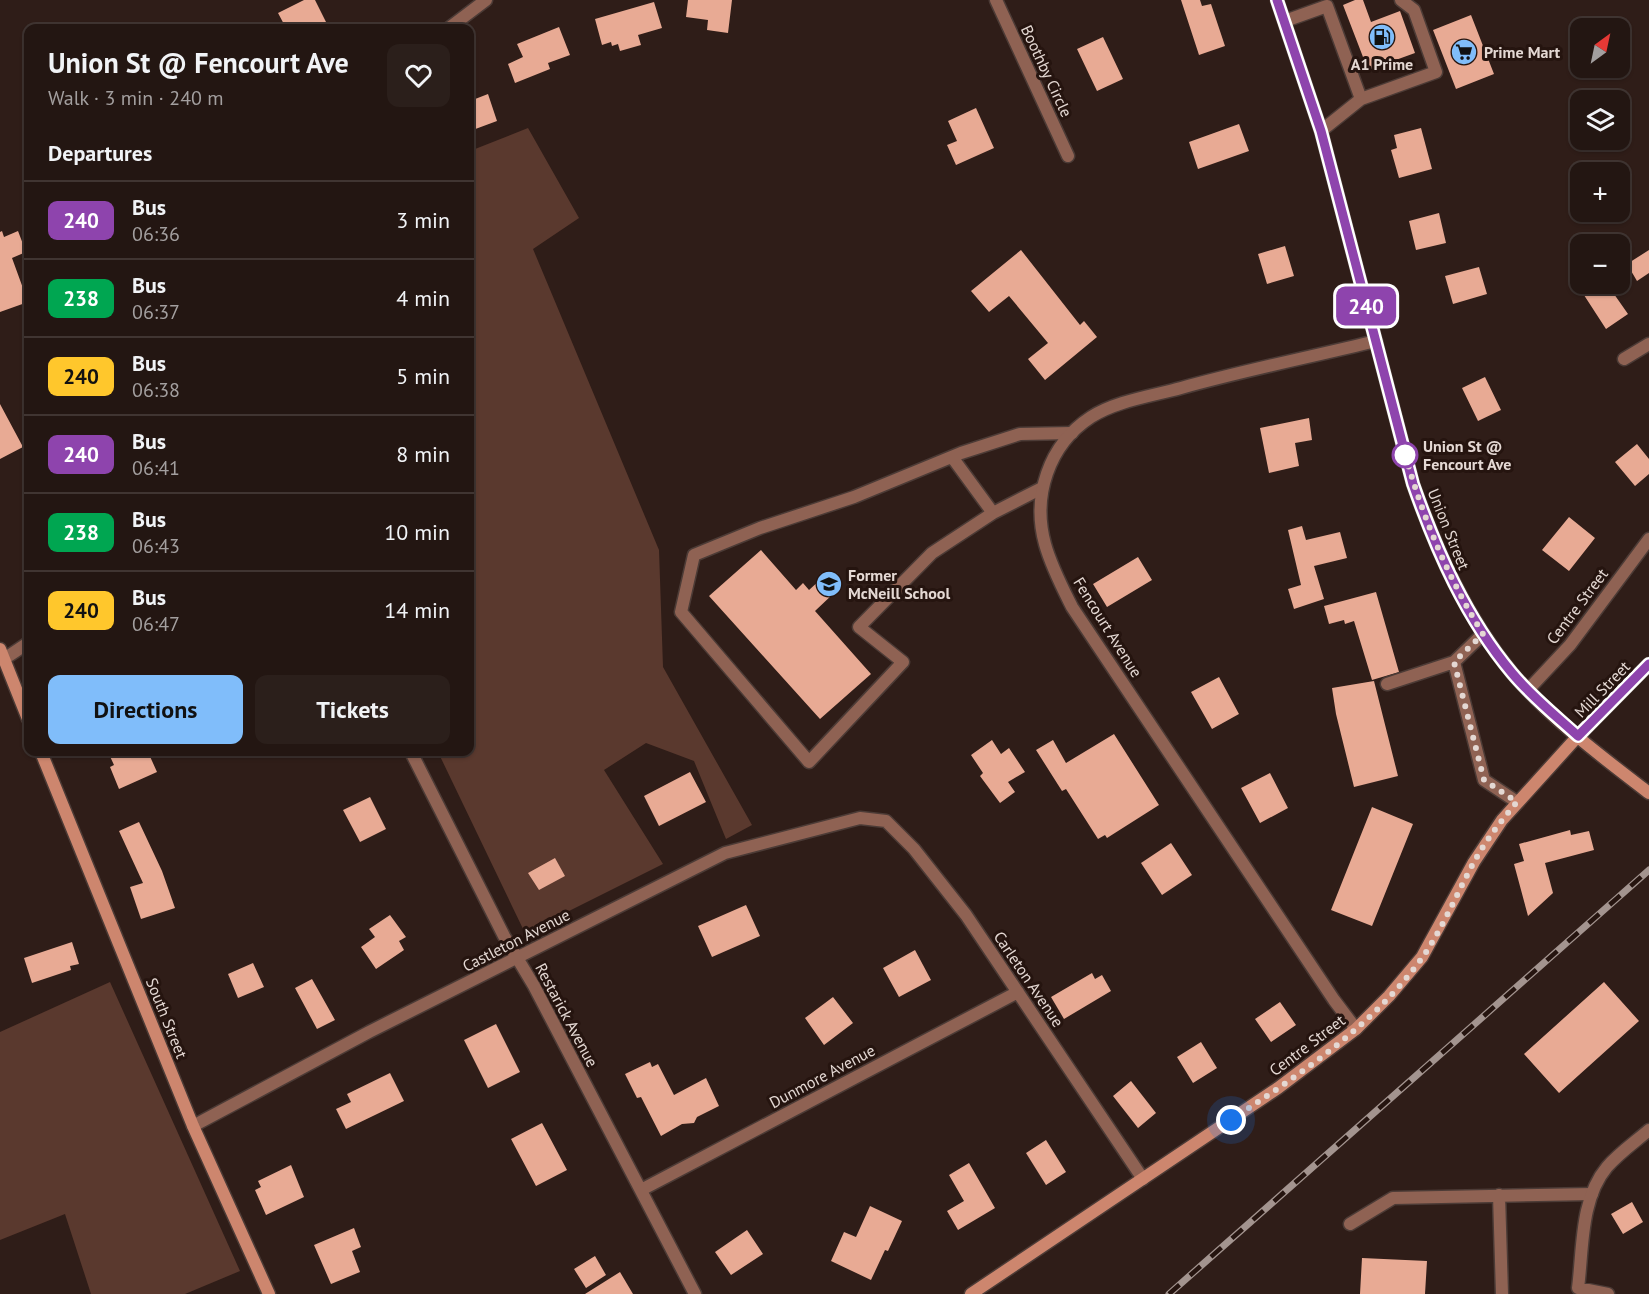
<!DOCTYPE html>
<meta charset="utf-8">
<style>
body{margin:0;font-family:"PT Sans",sans-serif;background:#2b1f1b;color:#f1f3f6;height:100vh;display:flex;flex-direction:column;font-size:22px;white-space:nowrap}
*{box-sizing:border-box;margin:0}
p{font-size:20px;color:#a39f9f}
.icon{flex:none;width:33px;height:33px;fill:none;stroke:currentColor;stroke-width:2;stroke-linecap:round;stroke-linejoin:round}
.map{position:relative;flex:1;overflow:hidden}
.drawer{position:absolute;left:24px;top:24px;width:450px;height:732px;display:flex;flex-direction:column;background:#231612;border-radius:12px;box-shadow:0 2px 4px #0004,0 0 0 2px #403532}
.drawer>*{flex:none}
.badge{padding:0 12px;border-radius:9px;font-size:21px;line-height:39px}
.needle{width:39px;rotate:33deg}
.buttons{position:absolute;left:1570px;top:18px;display:grid;gap:12px}
.buttons a{display:grid;place-items:center;width:60px;height:60px;border-radius:12px;background:#231612;box-shadow:0 2px 4px #0004,0 0 0 2px #403532;font-size:30px}
.you{position:absolute;width:30px;height:30px;margin:-15px;border:4px solid #fff;border-radius:50%;background:#1a73e8;box-shadow:0 0 0 9px #1a73e833}
.map>.badge{position:absolute;translate:-50% -50%;box-shadow:0 0 0 3px #fff}
h2{padding:0 24px;font-size:22px;line-height:54px}
.round{display:grid;place-items:center;flex:none;width:63px;height:63px;border-radius:12px;background:#2b1f1b}
.summary{display:flex;align-items:center;justify-content:space-between;height:102px;padding:0 24px}
h1{font-size:28px;font-weight:600;line-height:45px}
.cta{display:flex;gap:12px;margin-top:auto;padding:12px 24px}
.cta a{flex:1;height:69px;border-radius:12px;background:#80bdfa;color:#111;font-size:24px;font-weight:600;line-height:69px;text-align:center}
.cta a+a{background:#2b1f1b;color:#f1f3f6}
ul{padding:0;list-style:none}
li{display:flex;align-items:center;gap:18px;height:78px;padding:0 24px;border-top:2px solid #403532}
li div{flex:1}
li b{display:block;font-size:22px}
li em{font-style:normal}
li .badge{min-width:66px;font-weight:700;text-align:center}
.map>svg:first-child{display:block}
.green{fill:#5a392e}
.building{fill:#e8aa94}
.lines{fill:none;stroke-linecap:round;stroke-linejoin:round}
.service-casing{stroke:#4c3b36;stroke-width:15}
.minor-casing{stroke:#4c3b36;stroke-width:15}
.tertiary-casing{stroke:#4c3b36;stroke-width:15}
.secondary-casing{stroke:#4c3b36;stroke-width:15}
.service{stroke:#8f6253;stroke-width:12}
.minor{stroke:#8f6253;stroke-width:12}
.tertiary{stroke:#8f6253;stroke-width:12}
.secondary{stroke:#cd866e;stroke-width:12}
.rail-casing{stroke:#a3948f;stroke-width:7}
.rail{stroke:#25140f;stroke-width:4.5;stroke-dasharray:14;stroke-linecap:butt}
.line-casing{stroke:#fff;stroke-width:14}
.line{stroke:#8e44ad;stroke-width:9}
.walk{stroke:#e4d8d3;stroke-width:6;stroke-dasharray:0 10.8}
.stop-dot{fill:#fff;stroke:#8e44ad;stroke-width:3}
.labels{text-anchor:middle;dominant-baseline:central;stroke-width:6;stroke-linejoin:round;paint-order:stroke}
.poi-label{font-size:16px;font-weight:bold;fill:#e4d8d3;stroke:#25140f;text-anchor:start}
.street-label{font-size:16px;fill:#e4d8d3;stroke:#25140f}
.stop-label{font-size:16px;font-weight:bold;fill:#e4d8d3;stroke:#25140f;text-anchor:start}
</style>
<div class="map">
<svg width="1649" height="1294" viewBox="0 0 1649 1294">
<rect width="100%" height="100%" fill="#2f1d18"/>
<!-- green -->
<path class="green" d="M528 128 579 218 533 249 659 550 663 667 752 825 726 839 694 761 646 743 604 770 663 864 525 933 438 752H470V151Z
M110 982 240 1271 185 1294H91L65 1214 0 1240V1032Z"/>
<!-- building -->
<path class="building" d="M304 0H315L329 28H286L278 13Z
M688 0H732L728 33 707 30 708 20 686 17Z
M1181 0H1200L1202 6 1211 4 1225 46 1199 55Z
M1355 0H1363L1371 22 1400 11 1415 53 1368 70 1343 5Z
M654 2 662 28 638 35 641 45 620 51 618 44 612 46 611 42 602 45 595 19Z
M1471 15 1494 74 1456 89 1433 30Z
M559 27 570 55 548 63 550 69 515 83 508 64 523 57 517 44Z
M1103 37 1123 79 1097 91 1077 49Z
M488 94 497 121 470 131V101Z
M976 108 994 148 956 165 947 145 957 141 948 121Z
M1239 124 1249 151 1198 169 1189 142Z
M1421 128 1432 169 1399 178 1391 150 1397 148 1394 135Z
M1439 213 1446 243 1416 250 1409 221Z
M2 231 4 237 18 231 26 252 12 258 28 302 0 312V232Z
M1285 246 1294 276 1267 284 1258 254Z
M1021 250 1080 325 1084 321 1097 337 1045 380 1028 359 1048 343 1009 296 989 312 971 291Z
M1649 250V273L1637 281 1627 264Z
M1479 267 1487 294 1453 304 1445 276Z
M1595 284H1607L1628 314 1606 329 1582 292Z
M1485 377 1501 410 1478 421 1462 388Z
M0 404 23 447 0 459Z
M1309 418 1312 440 1295 443 1299 466 1269 473 1260 428Z
M1637 444 1649 459V474L1635 486 1615 462Z
M1569 517 1595 538 1569 571 1542 550Z
M1302 526 1306 540 1340 532 1347 558 1314 566 1324 599 1294 609 1288 589 1301 585 1288 530Z
M761 550 796 590 803 583 809 590 820 580 833 594 815 611 871 674 820 719 709 596Z
M1138 557 1152 580 1107 607 1093 584Z
M1376 592 1399 672 1372 680 1354 621 1345 624 1344 620 1329 624 1324 606Z
M1219 677 1239 714 1212 729 1191 692Z
M1374 681 1398 776 1354 787 1336 714 1332 688Z
M1114 734 1159 805 1107 838 1105 835 1098 839 1066 789 1062 791 1036 750 1053 740 1066 763Z
M992 740 1001 754 1009 748 1025 772 1008 782 1015 792 1000 803 980 776 983 773 971 755Z
M108 752H148L157 772 119 789 110 767 114 765Z
M690 772 706 802 659 826 644 796Z
M1270 773 1288 808 1260 823 1241 788Z
M370 797 386 829 360 842 343 810Z
M1372 807 1413 824 1372 926 1331 910Z
M139 822 162 871 175 908 141 919 130 887 143 883 119 831Z
M1570 830 1571 835 1589 831 1594 850 1545 863 1553 893 1528 916 1514 864 1524 861 1519 844Z
M1171 843 1192 875 1162 895 1141 863Z
M555 858 565 876 539 890 528 873Z
M746 905 760 936 712 957 698 926Z
M390 915 406 937 399 941 404 950 376 969 361 947 375 937 369 929Z
M72 942 79 964 70 966 71 970 32 983 24 958Z
M915 950 931 980 899 997 883 968Z
M253 963 264 987 238 998 228 974Z
M1092 973 1095 979 1102 975 1111 991 1064 1019 1051 997Z
M312 979 335 1020 317 1029 295 988Z
M1604 982 1639 1021 1559 1093 1524 1054Z
M833 997 853 1023 824 1045 805 1018Z
M1280 1002 1296 1025 1271 1042 1255 1019Z
M496 1024 520 1072 488 1088 464 1040Z
M1201 1042 1217 1068 1193 1083 1177 1057Z
M650 1062 652 1067 658 1064 674 1095 706 1078 719 1106 697 1117 694 1123 682 1124 661 1136 641 1097 637 1098 625 1074Z
M390 1073 404 1101 346 1129 336 1109 351 1102 347 1094Z
M1131 1081 1156 1113 1138 1128 1113 1096Z
M542 1123 567 1170 536 1186 511 1139Z
M1046 1140 1066 1172 1046 1185 1026 1153Z
M969 1163 995 1208 958 1230 947 1211 964 1201 949 1175Z
M291 1165 304 1197 266 1215 255 1190 261 1187 258 1181Z
M1632 1202 1643 1222 1623 1234 1611 1214Z
M870 1206 902 1221 888 1251 885 1250 871 1280 831 1261 844 1232 856 1237Z
M354 1228 361 1247 352 1251 360 1272 331 1284 314 1245Z
M747 1230 763 1254 731 1275 715 1252Z
M595 1256 606 1275 586 1288 574 1269Z
M1362 1258 1427 1261 1425 1294H1360Z
M620 1272 633 1294H585Z"/>
<g class="lines">
<!-- service casing -->
<g class="service-casing">
<path id="service" d="M1285 21 1327 6 1361 99
M1321 131 1361 99 1436 72 1414 10 1401 0
M952 457 993 513
M1042 488 993 513 932 553 859 627 903 662 809 762 681 612 694 555 760 528 854 497 961 453 1020 434 1072 433
M1454 662 1484 780 1517 802
M1387 684 1454 662 1483 634
M1499 1195 1502 1294
M1350 1224 1393 1198 1592 1194"/>
</g>
<!-- minor casing -->
<g class="minor-casing">
<path id="minor" d="M996 0 1068 156
M449 28 486 0
M1624 359 1649 344
M4 659 28 643
M1528 690 1570 645 1649 539
M411 752 504 936 534 986 695 1294
M1356 1029 1334 1000 1072 607C1062 587 1051 566 1045 544 1032 497 1048 445 1091 417 1116 401 1152 396 1181 388 1245 370 1311 357 1376 341
M193 1126 369 1032 725 853 860 818 886 821 914 849 966 915 1143 1179
M641 1190 1018 992
M1608 1294 1578 1288C1583 1250 1580 1199 1607 1167 1619 1153 1635 1142 1649 1130"/>
</g>
<!-- tertiary casing -->
<g class="tertiary-casing">
<path id="tertiary" d="M1578 736 1649 664"/>
</g>
<!-- secondary casing -->
<g class="secondary-casing">
<path id="secondary" d="M1277 0 1321 131 1413 484C1437 552 1466 617 1512 673 1551 719 1602 757 1649 793
M0 649 28 719
M41 752 193 1126 269 1294
M971 1294 1278 1088 1356 1029 1389 996 1422 957 1474 862 1502 820 1578 736"/>
</g>
<!-- service -->
<use href="#service" class="service"/>
<!-- minor -->
<use href="#minor" class="minor"/>
<!-- tertiary -->
<use href="#tertiary" class="tertiary"/>
<!-- secondary -->
<use href="#secondary" class="secondary"/>
<!-- rail casing -->
<g class="rail-casing">
<path id="rail" d="M1169 1294 1649 870"/>
</g>
<!-- rail -->
<use href="#rail" class="rail"/>
</g>
<g class="lines">
<!-- line casing -->
<g class="line-casing">
<path id="line" d="M1277 0 1321 131 1413 484C1437 552 1466 618 1512 673 1532 697 1556 716 1578 736L1649 664"/>
</g>
<!-- line -->
<use href="#line" class="line"/>
<!-- walk -->
<path class="walk" d="M1231 1120C1300 1074 1372 1027 1422 958 1443 928 1457 893 1474 862 1486 840 1501 821 1517 802L1484 780 1454 662 1483 634C1447 576 1422 516 1404 450L1405 455"/>
</g>
<!-- icons -->
<defs>
<g id="fuel-disc" transform="scale(1.35)"><circle r="9.5" fill="#80bdfa" stroke="#25140f"/><path d="M-5.5-6h7V0h2V4h1.3V-2.5L3-4.5l.8-.8L6-3V5H2.5V1h-1V6h-7ZM-4.2-4.7v3.2H.2V-4.7Z" fill="#111"/></g>
<g id="supermarket-disc" transform="scale(1.35)"><circle r="9.5" fill="#80bdfa" stroke="#25140f"/><path d="M-6-5.5h2.5l.6 2H6L4.5 2H-2.5L-4.4-4H-6ZM-1.5 3.2a1.3 1.3 0 1 0 .1 0ZM3 3.2a1.3 1.3 0 1 0 .1 0Z" fill="#111"/></g>
<g id="school-disc" transform="scale(1.35)"><circle r="9.5" fill="#80bdfa" stroke="#25140f"/><path d="M0-5L7-2L0 1L-7-2ZM-4 1L0 2.5L4 1V4Q0 6-4 4Z" fill="#111"/></g>
</defs>
<g fill-rule="evenodd">
<use href="#fuel-disc" x="1382" y="37"/>
<use href="#supermarket-disc" x="1464" y="52"/>
<use href="#school-disc" x="829" y="584"/>
</g>
<!-- markers -->
<circle class="stop-dot" cx="1405" cy="455" r="12"/>
<g class="labels">
<!-- poi labels -->
<g class="poi-label">
<text x="1484" y="52">Prime Mart</text>
<text x="1382" y="64" text-anchor="middle">A1 Prime</text>
<text x="848" y="575">Former<tspan x="848" dy="18">McNeill School</tspan></text>
</g>
<!-- street labels -->
<g class="street-label">
<text transform="translate(1047 71) rotate(65)">Boothby Circle</text>
<text transform="translate(1449 529) rotate(68)">Union Street</text>
<text transform="translate(1577 606) rotate(-53)">Centre Street</text>
<text transform="translate(1108 627) rotate(58)">Fencourt Avenue</text>
<text transform="translate(1602 689) rotate(-46)">Mill Street</text>
<text transform="translate(516 940) rotate(-27)">Castleton Avenue</text>
<text transform="translate(1029 979) rotate(56)">Carleton Avenue</text>
<text transform="translate(567 1015) rotate(62)">Restarick Avenue</text>
<text transform="translate(167 1018) rotate(68)">South Street</text>
<text transform="translate(1307 1045) rotate(-37)">Centre Street</text>
<text transform="translate(822 1076) rotate(-28)">Dunmore Avenue</text>
</g>
<!-- stop labels -->
<g class="stop-label">
<text x="1423" y="446">Union St @<tspan x="1423" dy="18">Fencourt Ave</tspan></text>
</g>
</g>
</svg>
<div class="buttons">
<a><svg class="needle" viewBox="-14 -14 28 28"><path d="M0-13l5 13h-10z" fill="#e53935"/><path d="M0 13l5-13h-10z" fill="#a39f9f"/></svg></a>
<a><svg class="icon" aria-label="layers" viewBox="0 0 24 24"><path d="M12 4l9 5-9 5-9-5zM3 14l9 5 9-5"/></svg></a>
<a>+</a>
<a>−</a>
</div>
<div class="you" style="left:1231px;top:1120px"></div>
<b class="badge" style="left:1366px;top:306px;background:#8e44ad;color:#fff">240</b>
<section class="drawer">
<div class="summary"><div><h1>Union St @ Fencourt Ave</h1><p>Walk · 3 min · 240 m</p></div><a class="round"><svg class="icon" aria-label="heart" viewBox="0 0 24 24"><path d="M12 20l-8-8c-3-5 5-10 8-4 3-6 11-1 8 4z"/></svg></a></div>
<h2>Departures</h2>
<ul>
<li><span class="badge" style="background:#8e44ad;color:#fff">240</span><div><b>Bus</b><p>06:36</p></div><em>3 min</em></li>
<li><span class="badge" style="background:#00a651;color:#fff">238</span><div><b>Bus</b><p>06:37</p></div><em>4 min</em></li>
<li><span class="badge" style="background:#ffc72c;color:#111">240</span><div><b>Bus</b><p>06:38</p></div><em>5 min</em></li>
<li><span class="badge" style="background:#8e44ad;color:#fff">240</span><div><b>Bus</b><p>06:41</p></div><em>8 min</em></li>
<li><span class="badge" style="background:#00a651;color:#fff">238</span><div><b>Bus</b><p>06:43</p></div><em>10 min</em></li>
<li><span class="badge" style="background:#ffc72c;color:#111">240</span><div><b>Bus</b><p>06:47</p></div><em>14 min</em></li>
</ul>
<div class="cta"><a>Directions</a><a>Tickets</a></div>
</section>
</div>
